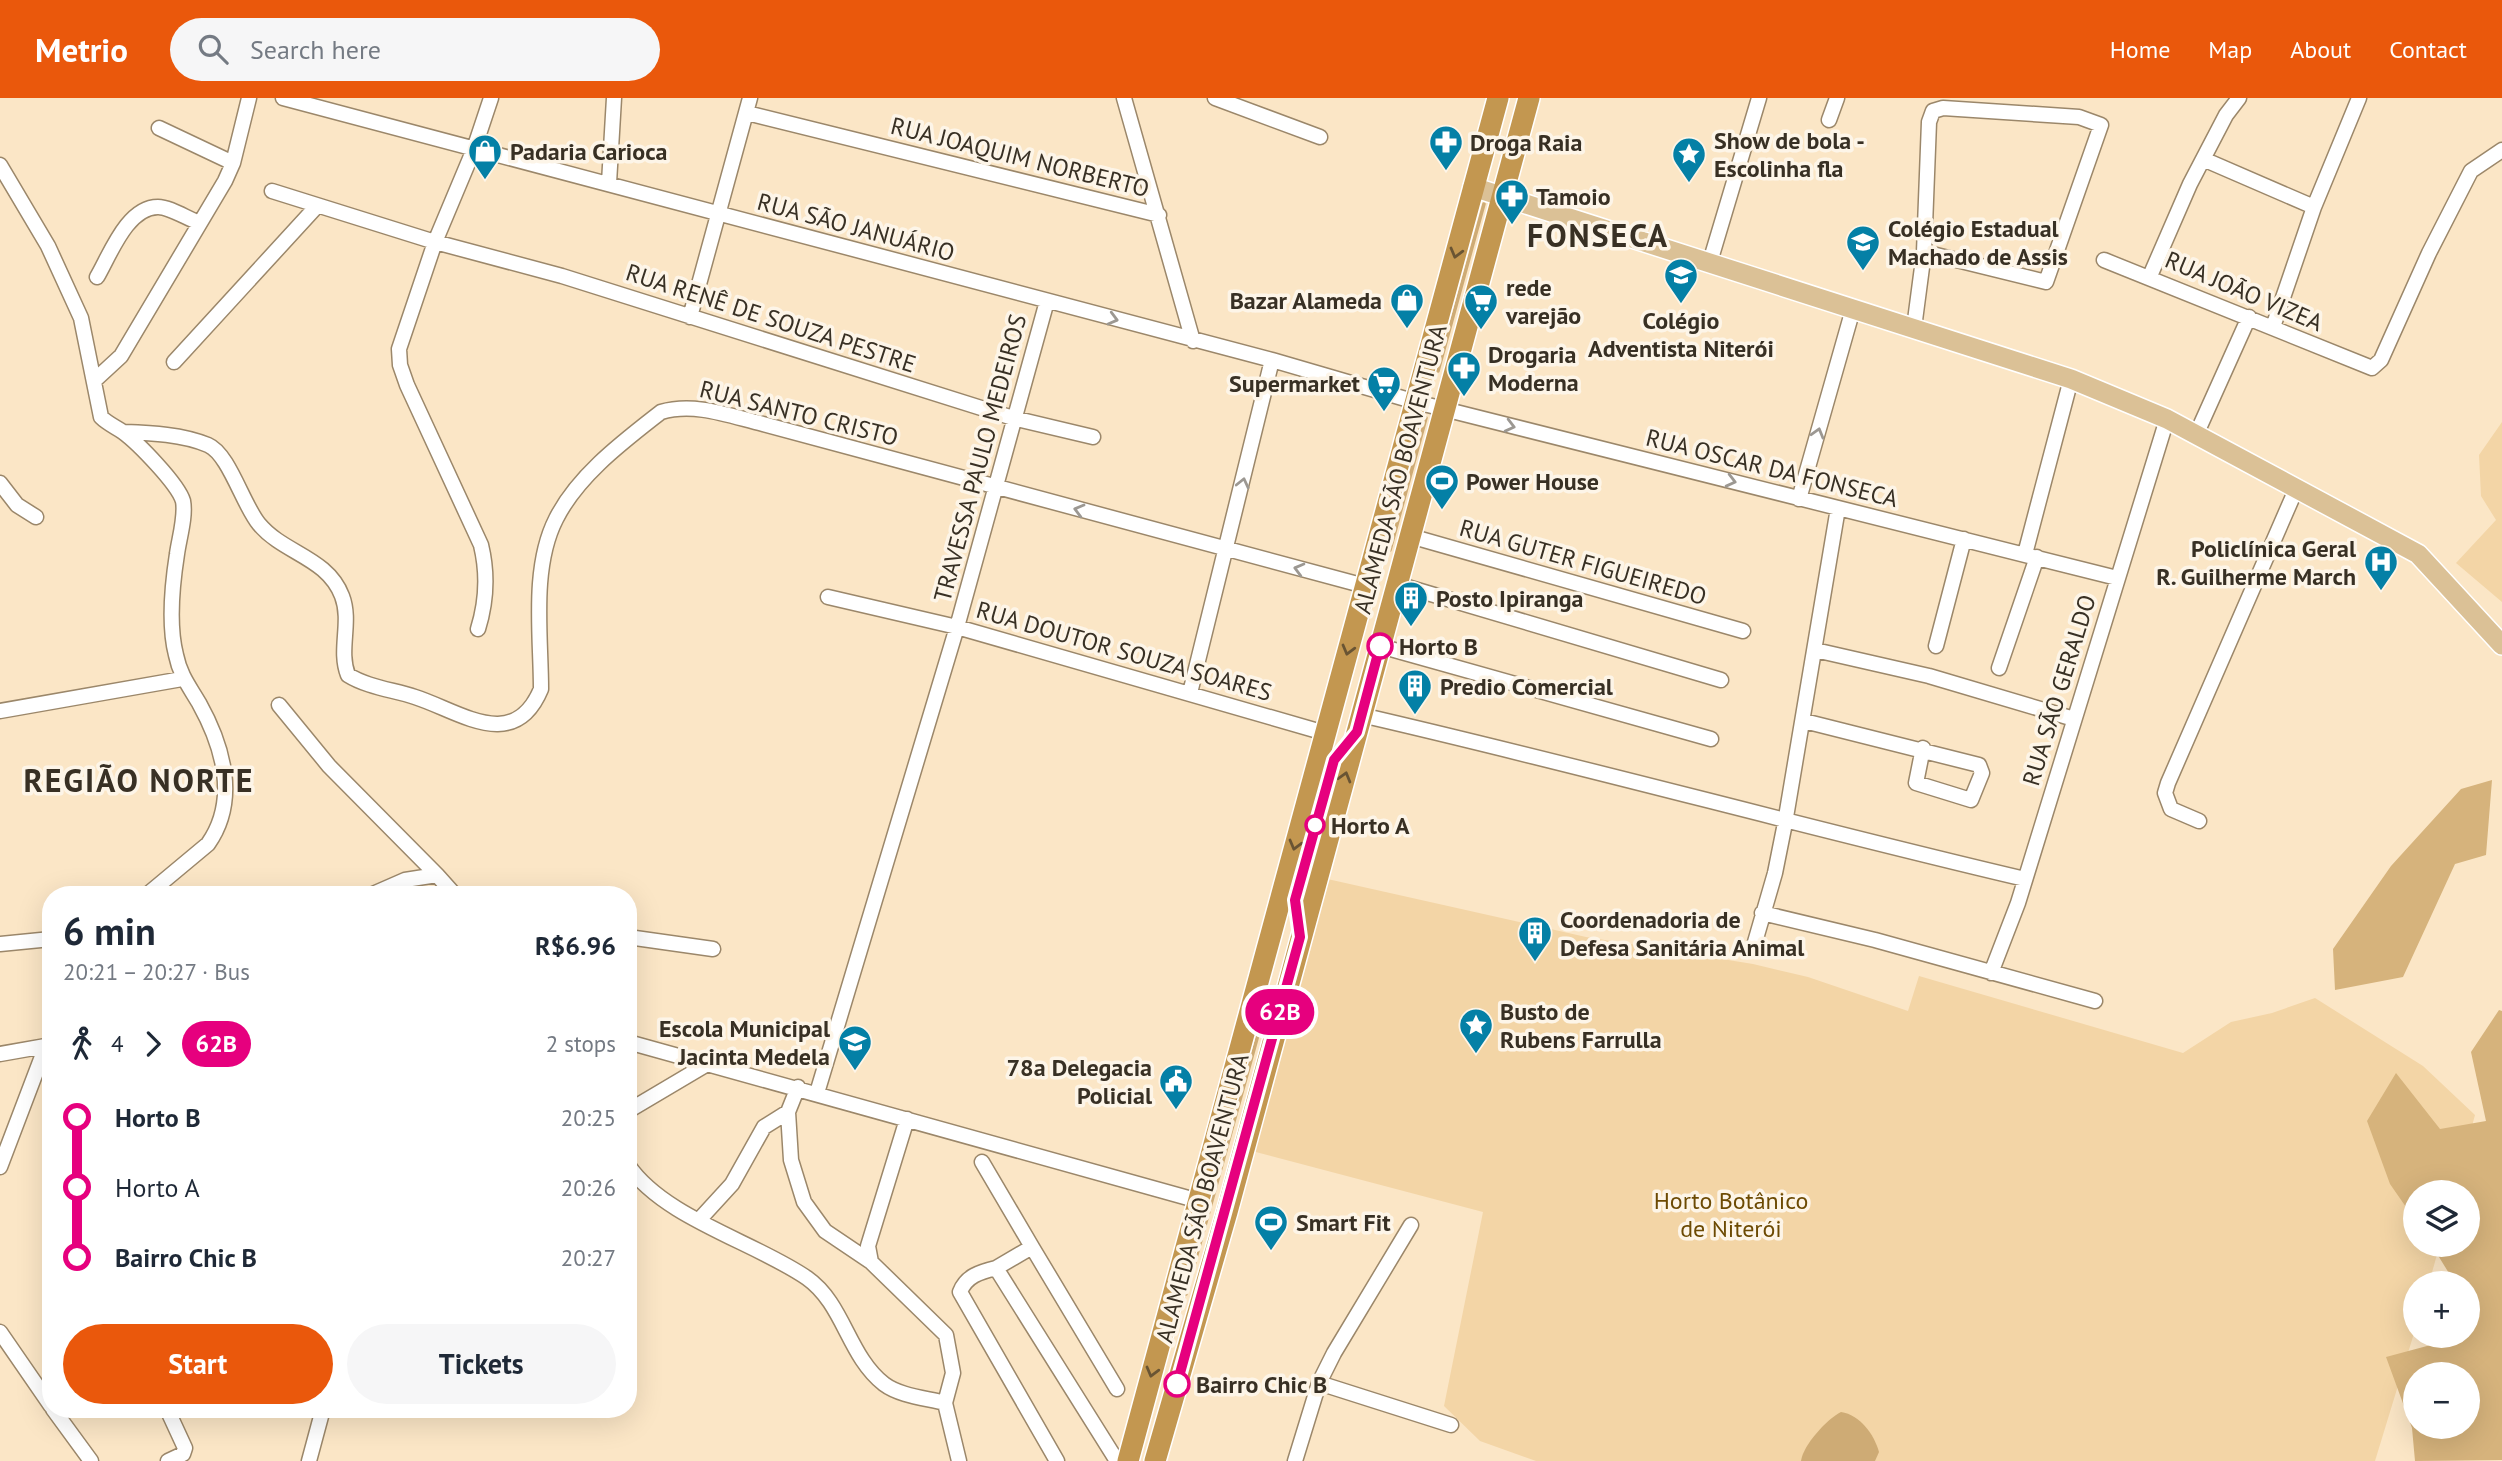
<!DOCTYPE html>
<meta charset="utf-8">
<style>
body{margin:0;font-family:"PT Sans",sans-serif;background:#f6f6f7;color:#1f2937;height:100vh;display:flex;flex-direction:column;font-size:26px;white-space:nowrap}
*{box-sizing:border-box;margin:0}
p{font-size:23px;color:#747a83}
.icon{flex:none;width:38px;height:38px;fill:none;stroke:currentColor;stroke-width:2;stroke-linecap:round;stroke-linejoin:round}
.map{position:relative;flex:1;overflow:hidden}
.side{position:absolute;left:42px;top:788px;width:595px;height:532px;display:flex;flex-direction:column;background:#fff;border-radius:28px;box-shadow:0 7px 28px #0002}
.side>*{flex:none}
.badge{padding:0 14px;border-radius:23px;font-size:24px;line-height:46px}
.buttons{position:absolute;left:2403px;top:1082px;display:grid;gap:14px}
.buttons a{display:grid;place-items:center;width:77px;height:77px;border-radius:50%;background:#fff;box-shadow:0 7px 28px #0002;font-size:35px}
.map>.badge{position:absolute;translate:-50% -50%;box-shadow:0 0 0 4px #fff}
.legs{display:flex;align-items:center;gap:10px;height:77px;padding:0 21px;font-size:23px}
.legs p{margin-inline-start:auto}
.headline{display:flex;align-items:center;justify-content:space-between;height:119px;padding:0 21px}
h1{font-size:38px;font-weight:700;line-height:52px}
.button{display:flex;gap:14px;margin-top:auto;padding:14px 21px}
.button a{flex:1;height:80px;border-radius:42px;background:#ea580c;color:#fff;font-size:28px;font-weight:700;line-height:80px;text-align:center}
.button a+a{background:#f6f6f7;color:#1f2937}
ul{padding:0 21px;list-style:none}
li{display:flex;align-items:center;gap:24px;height:70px;font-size:26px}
li i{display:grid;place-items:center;width:10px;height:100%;margin:0 9px;background:currentColor}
li i::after{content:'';width:18px;height:18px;margin:-9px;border:5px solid;border-radius:50%;background:#fff}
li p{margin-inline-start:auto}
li:first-child i{background:linear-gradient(#0000 50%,currentColor 0)}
li:last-child i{background:linear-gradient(currentColor 50%,#0000 0)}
header{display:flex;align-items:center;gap:42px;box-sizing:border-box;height:98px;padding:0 35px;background:#ea580c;color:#fff}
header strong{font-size:33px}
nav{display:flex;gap:38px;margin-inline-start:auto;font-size:24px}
.search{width:490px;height:63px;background:#f6f6f7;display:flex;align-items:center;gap:18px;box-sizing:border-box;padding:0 24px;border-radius:38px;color:#747a83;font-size:26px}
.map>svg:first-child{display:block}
.green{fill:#f3d5a6}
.forest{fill:#d6b37c;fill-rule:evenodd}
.water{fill:#ceab75}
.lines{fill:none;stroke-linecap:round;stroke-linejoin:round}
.stream{stroke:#ceab75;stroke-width:3.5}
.minor-casing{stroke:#9b876a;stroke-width:17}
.major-casing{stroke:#fff;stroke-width:22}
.highway-casing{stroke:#fff;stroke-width:24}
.minor{stroke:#fff;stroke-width:14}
.major{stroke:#dbc196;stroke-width:19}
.highway{stroke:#c39750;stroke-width:21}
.oneway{stroke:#695433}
.oneway2{stroke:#9c9892}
.line-1-casing{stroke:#fff;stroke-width:16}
.line-1{stroke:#e6007e;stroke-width:10}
.stop-1-dot{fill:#fff;stroke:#e6007e;stroke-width:3.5}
.labels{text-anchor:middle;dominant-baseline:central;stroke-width:7;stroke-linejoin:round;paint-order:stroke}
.poi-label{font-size:24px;font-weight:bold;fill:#383024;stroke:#fdf5e8;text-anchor:start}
.street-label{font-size:24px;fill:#383024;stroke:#fdf5e8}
.stop-label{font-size:24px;font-weight:bold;fill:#383024;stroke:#fdf5e8;text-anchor:start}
.park-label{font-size:24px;fill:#6c4a03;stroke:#fdf5e8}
.district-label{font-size:32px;font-weight:bold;letter-spacing:2px;fill:#383024;stroke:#fdf5e8}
</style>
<header>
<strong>Metrio</strong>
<div class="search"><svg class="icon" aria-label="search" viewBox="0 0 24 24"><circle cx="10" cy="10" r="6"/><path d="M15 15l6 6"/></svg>Search here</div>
<nav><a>Home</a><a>Map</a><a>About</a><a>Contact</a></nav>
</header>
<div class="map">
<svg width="2502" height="1363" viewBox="0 0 2502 1363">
<rect width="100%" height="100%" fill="#fbe6c6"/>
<!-- green -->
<path class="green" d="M2502 324V504L2456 465 2496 422 2481 398 2479 357Z
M1323 780 1586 839 1753 866 1808 879 1908 913 1919 878 2183 955 2231 924 2272 915 2315 900 2423 968 2475 1017 2454 1094H2415V1146H2440L2429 1185H2415V1232L2375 1363H1536L1480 1343 1444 1308 1483 1114 1252 1053 1289 904 1300 903 1303 891 1295 883Z"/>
<!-- forest -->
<path class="forest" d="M2492 682 2486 757 2455 766 2403 879 2335 892 2333 851 2391 768 2461 691Z
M2499 912 2502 913V1362L2415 1363 2412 1330 2386 1259 2468 1237V1185H2455L2431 1146H2468V1094H2415V1122L2390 1086 2367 1023 2396 975 2440 1031 2486 1023 2471 954ZM2415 1276H2468V1328H2415Z"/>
<!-- water -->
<path class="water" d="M1841 1314C1860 1317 1874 1336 1879 1354L1875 1363H1801C1803 1347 1827 1321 1841 1314Z"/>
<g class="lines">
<!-- stream -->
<path class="stream" d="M1438 273 1484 106
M1390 452 1426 320
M1186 1196 1268 901"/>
<!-- minor casing -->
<g class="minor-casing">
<path id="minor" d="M283 0 1272 262 1416 304 2117 480
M1124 0 1193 243
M1215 0 1320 39
M747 15 1159 117
M1829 22 1837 0
M159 30 233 65
M2203 61 2314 109
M0 67 48 148 81 220 101 319C108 326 116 329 123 334 138 345 178 386 183 403 186 418 179 441 177 456 172 488 168 526 176 557 180 577 189 588 199 605 223 648 239 702 208 746L148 796
M609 85 614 0
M272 93 435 144 562 178 1013 320 1093 339
M2104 162 2372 270 2381 262 2429 155 2471 73 2502 52
M1710 164 1759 0
M2150 178 2190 86 2226 17 2239 0
M97 179C110 157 127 109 158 109 170 109 188 121 200 125
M690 219 750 0
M2273 229 2314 109 2359 0
M1914 230 1924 154 1929 24 1933 13 1943 10 2079 19 2101 27 2046 184 1924 154
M174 264 317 108
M95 282 121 258 225 83 233 65 249 0
M123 334C150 335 182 336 208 347 229 356 243 407 259 426 284 456 327 459 342 498 352 524 338 552 348 577 367 589 394 592 415 599 459 613 514 656 541 591 541 538 531 470 556 421 578 377 624 343 661 314 695 304 730 318 763 326L1365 488
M2196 337 2249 219
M0 385 17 407 36 419
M1799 401 1853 211
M1410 438 1743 533
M2025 456 2071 281
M1397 486 1721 582
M828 499 957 529 1325 635
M478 531C487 502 488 476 481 447L407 287 400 267 399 251 435 144 474 51 491 0
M1380 548 1711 641
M1936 548 1964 441
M1815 552 1929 578 2074 621
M1999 570 2037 459
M1190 595 1272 262
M279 607 329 668 437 777
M0 613 182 581
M1361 617C1583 668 1803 729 2025 781
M1804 623 1979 667 1982 675 1971 702 1916 685 1923 650
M2199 723 2171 711 2165 695 2168 685 2297 389
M373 796 405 782 437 777 454 796
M1762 815 1875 842 2095 903
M628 839 713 851
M0 846 51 841
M1753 851 1775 775 1785 725 1838 410
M1991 875 2018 805 2167 321
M628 944 1199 1103
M0 956 51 947
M798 989 788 1014 791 1062 804 1104 825 1133 871 1164
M817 995 957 529 1047 203
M628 1013 709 965
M907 1021 868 1148 871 1164 946 1237 953 1275 945 1305
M982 1064 1032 1149
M628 1067C664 1120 755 1144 807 1180 844 1206 848 1258 884 1286 900 1298 926 1300 945 1305L959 1363
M0 1069 46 948
M699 1122 732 1086 764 1029 788 1014
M996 1170 1032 1149 1117 1291
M0 1234 51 1308
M1319 1285 1451 1327
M53 1311 91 1363
M167 1311 185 1350 183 1356 168 1363
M309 1363 323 1311
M1057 1363 960 1194C966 1178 980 1174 996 1170L1117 1363
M1295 1363 1319 1285 1334 1255 1411 1127"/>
</g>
<!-- major casing -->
<g class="major-casing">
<path id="major" d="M1473 89 2071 281 2167 321 2418 456 2502 547"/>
</g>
<!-- highway casing -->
<g class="highway-casing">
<path id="highway" d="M1128 1363 1498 0
M1155 1363 1227 1114 1529 0"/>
</g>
<!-- minor -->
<use href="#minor" class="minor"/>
<!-- major -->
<use href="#major" class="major"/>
<!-- highway -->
<use href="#highway" class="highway"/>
</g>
<!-- one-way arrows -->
<defs><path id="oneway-chevron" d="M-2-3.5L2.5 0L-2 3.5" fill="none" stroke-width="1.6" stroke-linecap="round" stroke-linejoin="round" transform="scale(1.75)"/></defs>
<g class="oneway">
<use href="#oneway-chevron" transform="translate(1456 155) rotate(105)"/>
<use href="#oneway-chevron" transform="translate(1348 552) rotate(105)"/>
<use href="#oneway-chevron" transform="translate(1345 679) rotate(-74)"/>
<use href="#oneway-chevron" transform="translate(1295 747) rotate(105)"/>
<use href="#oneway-chevron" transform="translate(1152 1274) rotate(105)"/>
</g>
<g class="oneway2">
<use href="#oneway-chevron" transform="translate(1113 221) rotate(15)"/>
<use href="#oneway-chevron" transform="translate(1510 328) rotate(14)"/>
<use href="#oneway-chevron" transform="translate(1818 335) rotate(-74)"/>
<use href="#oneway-chevron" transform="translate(1731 383) rotate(14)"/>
<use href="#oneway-chevron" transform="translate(1243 385) rotate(-77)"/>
<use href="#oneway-chevron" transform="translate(1079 412) rotate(-165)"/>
<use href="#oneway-chevron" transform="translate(1299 471) rotate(-165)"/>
</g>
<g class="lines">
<!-- line-1 casing -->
<g class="line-1-casing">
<path id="line-1" d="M1177 1286 1300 839 1295 802 1334 662 1357 634 1380 548"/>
</g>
<!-- line-1 -->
<use href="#line-1" class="line-1"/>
</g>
<!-- icons -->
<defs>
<g id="pharmacy-pin" transform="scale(1.75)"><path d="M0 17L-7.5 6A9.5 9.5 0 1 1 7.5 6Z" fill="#0480a6" stroke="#fdf5e8"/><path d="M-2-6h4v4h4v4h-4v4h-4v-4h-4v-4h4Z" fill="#fff"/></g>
<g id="shop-pin" transform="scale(1.75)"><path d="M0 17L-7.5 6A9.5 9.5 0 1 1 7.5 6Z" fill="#0480a6" stroke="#fdf5e8"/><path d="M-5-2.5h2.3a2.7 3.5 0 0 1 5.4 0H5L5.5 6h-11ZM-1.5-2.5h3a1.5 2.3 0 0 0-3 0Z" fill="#fff"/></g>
<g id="sight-pin" transform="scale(1.75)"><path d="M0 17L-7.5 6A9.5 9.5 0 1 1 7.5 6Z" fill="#0480a6" stroke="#fdf5e8"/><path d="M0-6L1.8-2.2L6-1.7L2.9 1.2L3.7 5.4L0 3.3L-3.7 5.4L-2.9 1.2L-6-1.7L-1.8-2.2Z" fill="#fff"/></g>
<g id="school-pin" transform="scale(1.75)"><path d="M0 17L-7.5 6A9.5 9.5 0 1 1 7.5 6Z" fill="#0480a6" stroke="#fdf5e8"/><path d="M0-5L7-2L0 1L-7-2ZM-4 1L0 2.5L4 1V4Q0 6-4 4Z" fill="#fff"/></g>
<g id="supermarket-pin" transform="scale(1.75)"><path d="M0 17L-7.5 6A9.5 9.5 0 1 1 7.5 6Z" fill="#0480a6" stroke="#fdf5e8"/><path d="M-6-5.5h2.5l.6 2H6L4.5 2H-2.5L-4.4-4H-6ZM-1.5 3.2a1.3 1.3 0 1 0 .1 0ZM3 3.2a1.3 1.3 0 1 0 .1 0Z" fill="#fff"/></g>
<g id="stadium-pin" transform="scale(1.75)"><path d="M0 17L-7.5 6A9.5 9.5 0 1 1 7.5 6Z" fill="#0480a6" stroke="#fdf5e8"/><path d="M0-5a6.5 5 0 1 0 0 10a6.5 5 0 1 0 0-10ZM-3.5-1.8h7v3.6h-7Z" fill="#fff"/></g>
<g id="hospital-pin" transform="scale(1.75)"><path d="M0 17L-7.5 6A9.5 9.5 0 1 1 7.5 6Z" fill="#0480a6" stroke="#fdf5e8"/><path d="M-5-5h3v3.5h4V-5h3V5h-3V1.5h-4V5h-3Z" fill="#fff"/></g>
<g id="building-pin" transform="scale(1.75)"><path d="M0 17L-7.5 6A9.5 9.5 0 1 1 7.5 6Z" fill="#0480a6" stroke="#fdf5e8"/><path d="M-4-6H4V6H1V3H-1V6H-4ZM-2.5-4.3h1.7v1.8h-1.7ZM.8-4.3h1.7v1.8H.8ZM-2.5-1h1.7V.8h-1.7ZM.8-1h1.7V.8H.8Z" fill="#fff"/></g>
<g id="civic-pin" transform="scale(1.75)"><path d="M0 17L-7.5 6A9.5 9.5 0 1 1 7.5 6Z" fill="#0480a6" stroke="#fdf5e8"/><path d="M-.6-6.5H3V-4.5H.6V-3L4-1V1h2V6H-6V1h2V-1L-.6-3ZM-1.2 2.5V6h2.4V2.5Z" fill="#fff"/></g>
</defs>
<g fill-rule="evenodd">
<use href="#pharmacy-pin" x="1446" y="44"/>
<use href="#shop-pin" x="485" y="53"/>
<use href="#sight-pin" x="1689" y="56"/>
<use href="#pharmacy-pin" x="1512" y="98"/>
<use href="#school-pin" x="1863" y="144"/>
<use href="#school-pin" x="1681" y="177"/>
<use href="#shop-pin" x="1407" y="202"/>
<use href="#supermarket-pin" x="1481" y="203"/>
<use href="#pharmacy-pin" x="1464" y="270"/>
<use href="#supermarket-pin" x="1384" y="285"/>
<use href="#stadium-pin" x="1442" y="383"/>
<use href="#hospital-pin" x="2381" y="464"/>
<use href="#building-pin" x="1411" y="500"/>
<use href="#building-pin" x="1415" y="588"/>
<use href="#building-pin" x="1535" y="835"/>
<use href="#sight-pin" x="1476" y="927"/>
<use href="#school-pin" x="855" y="944"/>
<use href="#civic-pin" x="1176" y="983"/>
<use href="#stadium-pin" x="1271" y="1124"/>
</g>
<!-- markers -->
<g class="stop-1-dot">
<circle cx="1380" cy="548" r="12"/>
<circle cx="1315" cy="727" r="9"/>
<circle cx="1177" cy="1286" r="12"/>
</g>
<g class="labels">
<!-- poi labels -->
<g class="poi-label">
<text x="1714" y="42">Show de bola -<tspan x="1714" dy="28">Escolinha fla</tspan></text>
<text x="1470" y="44">Droga Raia</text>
<text x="510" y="53">Padaria Carioca</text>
<text x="1536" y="98">Tamoio</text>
<text x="1888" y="130">Colégio Estadual<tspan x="1888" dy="28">Machado de Assis</tspan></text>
<text x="1506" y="189">rede<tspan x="1506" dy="28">varejão</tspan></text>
<text x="1382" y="202" text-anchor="end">Bazar Alameda</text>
<text x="1681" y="222" text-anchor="middle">Colégio<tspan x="1681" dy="28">Adventista Niterói</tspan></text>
<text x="1488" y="256">Drogaria<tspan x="1488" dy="28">Moderna</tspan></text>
<text x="1360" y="285" text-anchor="end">Supermarket</text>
<text x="1466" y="383">Power House</text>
<text x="2356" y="450" text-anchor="end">Policlínica Geral<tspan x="2356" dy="28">R. Guilherme March</tspan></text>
<text x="1436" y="500">Posto Ipiranga</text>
<text x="1440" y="588">Predio Comercial</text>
<text x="1560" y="821">Coordenadoria de<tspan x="1560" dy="28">Defesa Sanitária Animal</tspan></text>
<text x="1500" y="913">Busto de<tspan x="1500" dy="28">Rubens Farrulla</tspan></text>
<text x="830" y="930" text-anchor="end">Escola Municipal<tspan x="830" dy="28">Jacinta Medela</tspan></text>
<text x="1152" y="969" text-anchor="end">78a Delegacia<tspan x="1152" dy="28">Policial</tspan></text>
<text x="1296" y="1124">Smart Fit</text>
</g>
<!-- street labels -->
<g class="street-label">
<text transform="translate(1020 59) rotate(14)">RUA JOAQUIM NORBERTO</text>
<text transform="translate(856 129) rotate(15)">RUA SÃO JANUÁRIO</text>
<text transform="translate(2244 193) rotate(23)">RUA JOÃO VIZEA</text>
<text transform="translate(771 220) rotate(18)">RUA RENÊ DE SOUZA PESTRE</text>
<text transform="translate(799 315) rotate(14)">RUA SANTO CRISTO</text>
<text transform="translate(980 360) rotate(-75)">TRAVESSA PAULO MEDEIROS</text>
<text transform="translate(1772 370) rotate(14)">RUA OSCAR DA FONSECA</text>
<text transform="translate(1400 371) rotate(-75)">ALAMEDA SÃO BOAVENTURA</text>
<text transform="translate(1583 464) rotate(16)">RUA GUTER FIGUEIREDO</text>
<text transform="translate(1124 553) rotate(16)">RUA DOUTOR SOUZA SOARES</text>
<text transform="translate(2059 592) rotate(-73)">RUA SÃO GERALDO</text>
<text transform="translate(1202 1100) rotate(-75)">ALAMEDA SÃO BOAVENTURA</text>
</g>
<!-- stop labels -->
<g class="stop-label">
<text x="1399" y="548">Horto B</text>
<text x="1331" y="727">Horto A</text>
<text x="1196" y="1286">Bairro Chic B</text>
</g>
<!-- park labels -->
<g class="park-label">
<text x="1731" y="1102">Horto Botânico<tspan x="1731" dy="28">de Niterói</tspan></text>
</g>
<!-- district labels -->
<g class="district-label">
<text x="1598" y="137">FONSECA</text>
<text x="139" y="682">REGIÃO NORTE</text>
</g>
</g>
</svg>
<div class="buttons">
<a><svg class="icon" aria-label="layers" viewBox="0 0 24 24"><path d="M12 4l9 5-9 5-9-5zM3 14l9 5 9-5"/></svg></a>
<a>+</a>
<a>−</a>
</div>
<b class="badge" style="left:1280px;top:914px;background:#e6007e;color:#fff">62B</b>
<section class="side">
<div class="headline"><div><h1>6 min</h1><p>20:21 – 20:27 · Bus</p></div><b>R$6.96</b></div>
<div class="legs"><svg class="icon" aria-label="walk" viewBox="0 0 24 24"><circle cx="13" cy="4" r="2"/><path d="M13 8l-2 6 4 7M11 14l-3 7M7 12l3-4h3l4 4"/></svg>4<svg class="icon" aria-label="forward" viewBox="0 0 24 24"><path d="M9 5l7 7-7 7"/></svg><b class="badge" style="background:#e6007e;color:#fff">62B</b><p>2 stops</p></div>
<ul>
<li><i style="color:#e6007e"></i><b>Horto B</b><p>20:25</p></li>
<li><i style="color:#e6007e"></i><span>Horto A</span><p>20:26</p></li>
<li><i style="color:#e6007e"></i><b>Bairro Chic B</b><p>20:27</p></li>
</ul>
<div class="button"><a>Start</a><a>Tickets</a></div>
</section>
</div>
